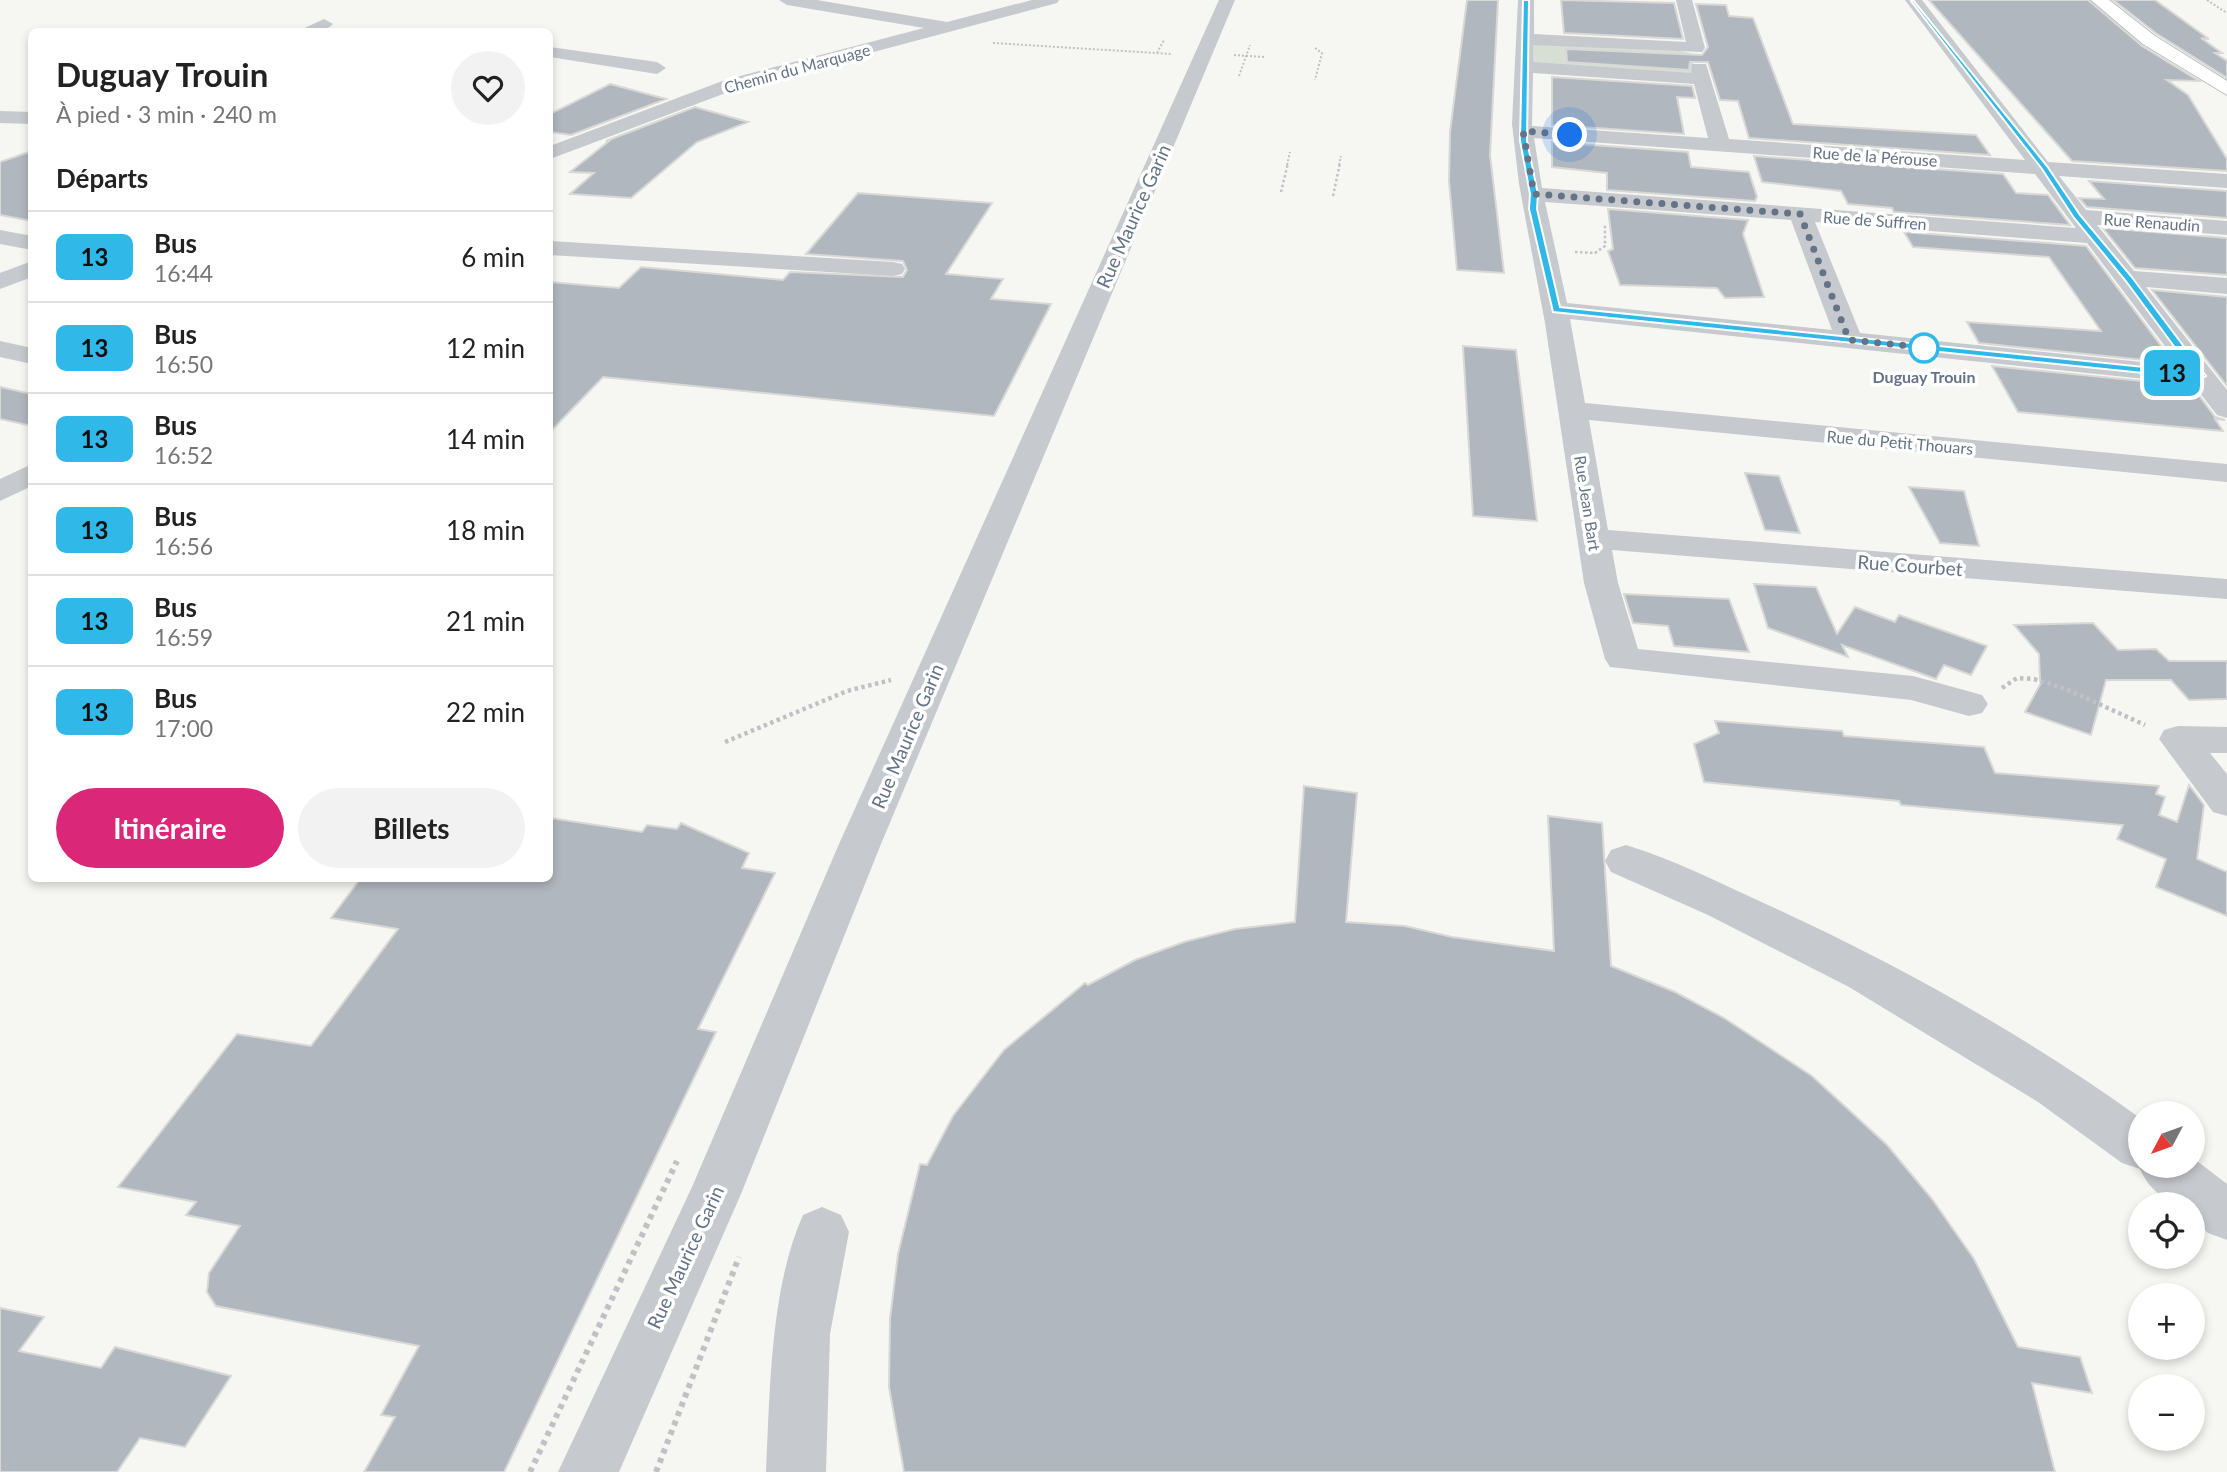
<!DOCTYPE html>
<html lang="fr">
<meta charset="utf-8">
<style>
body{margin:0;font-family:Lato,sans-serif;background:#f2f2f2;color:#222;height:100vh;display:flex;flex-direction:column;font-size:26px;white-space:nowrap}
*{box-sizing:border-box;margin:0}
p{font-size:23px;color:#767676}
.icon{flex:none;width:38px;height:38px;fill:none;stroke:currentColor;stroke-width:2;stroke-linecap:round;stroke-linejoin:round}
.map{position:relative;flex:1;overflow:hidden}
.drawer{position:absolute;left:28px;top:28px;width:525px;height:854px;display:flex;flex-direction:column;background:#fff;border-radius:10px;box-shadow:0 4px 10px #0003}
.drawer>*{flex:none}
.badge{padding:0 14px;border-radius:10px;font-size:24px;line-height:46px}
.needle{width:46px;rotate:229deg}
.buttons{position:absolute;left:2128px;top:1101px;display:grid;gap:14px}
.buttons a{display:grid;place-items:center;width:77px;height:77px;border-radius:50%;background:#fff;box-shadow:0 4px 10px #0003;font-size:35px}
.you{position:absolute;width:35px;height:35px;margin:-18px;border:5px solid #fff;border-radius:50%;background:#1a73e8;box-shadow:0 0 0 10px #1a73e833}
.map>.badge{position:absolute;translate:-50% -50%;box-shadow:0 0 0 4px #fff}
h2{padding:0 28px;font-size:26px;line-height:63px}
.round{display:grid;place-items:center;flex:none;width:74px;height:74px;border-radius:37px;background:#f2f2f2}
.overview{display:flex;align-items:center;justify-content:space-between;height:119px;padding:0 28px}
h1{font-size:33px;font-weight:700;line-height:52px}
.primary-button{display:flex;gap:14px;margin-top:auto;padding:14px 28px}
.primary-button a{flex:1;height:80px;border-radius:42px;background:#db2777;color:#fff;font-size:28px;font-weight:700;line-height:80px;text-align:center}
.primary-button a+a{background:#f2f2f2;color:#222}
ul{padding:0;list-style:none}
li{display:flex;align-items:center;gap:21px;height:91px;padding:0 28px;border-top:2px solid #e0e0e0}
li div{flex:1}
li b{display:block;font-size:26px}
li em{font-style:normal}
li .badge{min-width:77px;font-weight:700;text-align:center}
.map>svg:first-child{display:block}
.green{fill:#d7dfd4}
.building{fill:#b1b7be;stroke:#d8d8d6;stroke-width:2}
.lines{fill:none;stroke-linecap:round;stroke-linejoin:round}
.major-casing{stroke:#b9bcc0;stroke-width:2}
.path-far3{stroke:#c0c1c4;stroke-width:2;stroke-dasharray:2 2;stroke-linecap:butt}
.path-far2{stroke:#c0c1c4;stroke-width:2.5;stroke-dasharray:2.5 2.5;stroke-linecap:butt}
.path-far1{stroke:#c0c1c4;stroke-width:4.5;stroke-dasharray:3.5 3.5;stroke-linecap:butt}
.path{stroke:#c0c1c4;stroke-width:6;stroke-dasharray:5 5;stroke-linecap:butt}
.minor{fill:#c6c9cd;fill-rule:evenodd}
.major{fill:#fff;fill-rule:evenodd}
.line{fill:#30b8e8;stroke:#fff;stroke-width:2}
.walk{stroke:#647386;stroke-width:7;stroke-dasharray:0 12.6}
.stop-dot{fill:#fff;stroke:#30b8e8;stroke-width:3.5}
.labels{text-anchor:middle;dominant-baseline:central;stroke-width:7;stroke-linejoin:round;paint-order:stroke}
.far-street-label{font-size:16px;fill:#647386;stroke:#fff}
.far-stop-label{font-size:16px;font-weight:bold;fill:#647386;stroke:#fff}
.street-label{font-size:19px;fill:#647386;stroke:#fff}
</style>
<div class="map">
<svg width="2227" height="1472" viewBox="0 0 2227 1472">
<rect width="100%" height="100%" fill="#f6f7f3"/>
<!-- green -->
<path class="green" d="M1533 44 1680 51 1690 53 1696 74 1533 63Z"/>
<!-- building -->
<path class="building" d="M1467 0H1498L1490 155 1504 273 1457 270 1449 181 1450 132Z
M1561 0 1674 3 1683 39 1564 33Z
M1929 0H2088L2142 46 2199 81 2167 80 2188 95 2227 159V171L2072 161Z
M2113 0H2155L2209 39 2201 38 2222 53H2215L2227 61V78L2157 34Z
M1696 4 1726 5 1729 16 1753 18 1793 124 1976 135 1990 155 1749 138 1738 101 1720 100 1708 62H1690L1689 70 1567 62 1566 49 1702 55 1708 47Z
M1552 77 1692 86 1695 98 1677 97 1684 134 1552 125Z
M610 84 666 99 571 135 550 132V114Z
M695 107 748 122 697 142 631 198 570 194 594 173 570 172 609 141H606Z
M1552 142 1688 152 1691 167 1749 172 1757 197 1755 201 1607 190V173L1552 167Z
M32 151V221L0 215V162Z
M1754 156 2003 174 2016 193 2048 195 2070 225 1894 212 1892 208 1848 204 1841 191 1762 182Z
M2089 181 2227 191V218L2087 207 2079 198 2104 199Z
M858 193 992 203 946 274 1003 279 991 299 1051 304 994 416 603 377 550 432V282L619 288 641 267 783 280 790 272 903 277 907 270 903 261 806 254Z
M1608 209 1748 220 1743 234 1764 297 1725 298 1717 288 1620 285 1608 251 1613 249Z
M2103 228 2227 238V275L2135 268Z
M1904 232 2086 246 2174 363 1979 343 1967 322 2101 331 2049 257 1913 247Z
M2152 290 2227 297V386Z
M1463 346 1516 350 1537 521 1473 516Z
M1992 366 2192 386 2215 417 2225 420 2215 419 2223 431 2018 412Z
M0 387 32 394V426L0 419Z
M1745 473 1779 476 1800 533 1765 530Z
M1909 487 1964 491 1979 546 1940 543Z
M1754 584 1816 587 1837 634 1855 607 1895 622 1899 615 1987 646 1971 675 1944 665 1936 679 1842 645 1848 657 1768 628Z
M1624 594 1729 599 1749 652 1674 646 1668 626 1633 623Z
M2093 623 2118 650 2156 649 2169 661H2227V699L2189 700 2171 680H2106L2091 735 2025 712 2042 681H2040L2039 654 2014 625Z
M1715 721 1842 731 1844 736 1984 747 1995 773 2159 786 2156 794 2165 797 2159 815 2177 822 2189 785 2204 805 2197 859 2227 872V916L2156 887 2166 859 2117 839 2123 825 1901 805 1899 801 1704 782 1694 744 1719 733Z
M1304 786 1357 793 1346 922 1405 926 1452 937 1554 951 1548 816 1602 823 1611 966 1675 992 1724 1018 1812 1076 1887 1145 1932 1199 1974 1259 2018 1347 2080 1357 2092 1393 2032 1383 2055 1472H904L889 1387 890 1319 898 1254 920 1164 927 1165 953 1116 1004 1050 1085 983 1088 985 1135 960 1184 942 1235 929 1295 922Z
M550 818 642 832 647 825 677 829 681 823 749 853 742 868 775 873 698 1029 716 1032 504 1472H364L395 1417 381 1415 419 1346 216 1306 207 1292 209 1273 240 1226 186 1215 196 1202 118 1187 237 1034 311 1046 398 929 331 918 361 878H550Z
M0 1308 44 1317 19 1351 101 1368 115 1347 231 1376 185 1447 140 1438 117 1472H0Z"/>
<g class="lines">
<!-- major casing -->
<g class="major-casing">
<path id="major" d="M2091 0H2109L2155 36 2227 81V95L2143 44Z"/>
</g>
<!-- path-far3 -->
<path class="path-far3" d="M2207 0 2227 13
M993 43 1172 54
M1315 48 1322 53 1315 80
M1157 53 1164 40
M1234 55 1265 57
M1239 76 1250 45
M1287 165 1290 152
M1339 165 1341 156"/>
<!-- path-far2 -->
<path class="path-far2" d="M1281 192 1288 163
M1333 196 1340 163
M1575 252 1595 253 1605 246V224"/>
<!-- path-far1 -->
<path class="path-far1" d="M2002 688 2017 678 2034 679 2066 689 2145 725
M725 742 847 691 891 680"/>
<!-- path -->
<path class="path" d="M530 1472 677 1161
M656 1472 739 1257"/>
<!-- minor -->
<path class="minor" d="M779 0H817L947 22 1032 0H1059L1057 3 739 88 550 159V146L725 80 924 28 787 5Z
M1219 0H1235L881 844 741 1194 619 1472H558L692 1187 839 844Z
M1518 0H1534V34L1686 42 1676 0H1692L1705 48 1702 52 1533 45V62L1691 73 1692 64H1706L1729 139 2025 160 1905 0H1922L2048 162 2227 174V188L2059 176 2086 210 2227 221V235L2097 225 2134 271 2227 278V294L2146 287 2227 390V418L2217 415 2193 384 1570 319 1585 403 2227 464V482L1589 420 1608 530 2227 579V599L1612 550 1618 583 1638 649 1913 676 1982 695 1988 704 1982 713 1969 716 1911 700 1610 667 1605 659 1584 583 1545 323 1519 184 1512 124ZM1533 73 1694 84 1708 138 1532 126ZM1534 138 2035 174 2076 228 1542 188ZM1545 202 1791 220 1832 330 1567 303ZM1815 222 2087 243 2180 366 1860 333Z
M324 19 333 24C323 34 309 32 296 32Z
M550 47 657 62 666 68 657 74 550 57Z
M0 111 32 112V124L0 123Z
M0 230 32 236V250L0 244Z
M550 241 893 262 902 264 905 269 902 274 893 276 550 255Z
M32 261V277L0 289V273Z
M0 341 32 348V364L0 357Z
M32 464V486L0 501V479Z
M2178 726 2227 727V753H2210L2227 774V816L2213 812 2159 739 2164 730Z
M1626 845C1675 860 1722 884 1768 905 1897 964 2025 1035 2140 1118V1166H2193V1158L2227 1184V1240L2208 1233 2193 1220V1204C2168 1204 2150 1192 2140 1169L2122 1163 2038 1102 1849 987 1708 915 1611 872 1605 861 1611 850Z
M822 1207 841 1215 849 1232 830 1334 826 1472H766C770 1391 770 1289 803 1215Z"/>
<!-- major -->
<use href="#major" class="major"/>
</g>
<!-- line -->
<path class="line" d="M1523 0H1529L1527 141 1538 194 1537 209 1560 307 2193 372 2125 280 2074 218 2042 169 1911 1 1913 0 2047 166 2080 215 2131 276 2206 376 2201 379 1553 312 1529 209 1530 194 1520 141Z"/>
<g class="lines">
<!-- walk -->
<path class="walk" d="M1570 135 1523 131 1534 194 1800 214 1849 340 1929 348H1924"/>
</g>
<!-- markers -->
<circle class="stop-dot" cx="1924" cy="348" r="14"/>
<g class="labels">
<!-- far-street labels -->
<g class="far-street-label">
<text transform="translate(797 68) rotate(-15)">Chemin du Marquage</text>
<text transform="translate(1875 156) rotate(4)">Rue de la Pérouse</text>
<text transform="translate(1875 220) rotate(4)">Rue de Suffren</text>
<text transform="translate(2152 222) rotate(4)">Rue Renaudin</text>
<text transform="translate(1900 442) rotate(5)">Rue du Petit Thouars</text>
<text transform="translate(1588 503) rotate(81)">Rue Jean Bart</text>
</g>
<!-- far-stop labels -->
<g class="far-stop-label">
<text x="1924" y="376">Duguay Trouin</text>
</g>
<!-- street labels -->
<g class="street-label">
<text transform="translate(1133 216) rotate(-66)">Rue Maurice Garin</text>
<text transform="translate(1910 565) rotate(4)">Rue Courbet</text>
<text transform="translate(907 736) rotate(-67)">Rue Maurice Garin</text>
<text transform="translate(685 1257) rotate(-65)">Rue Maurice Garin</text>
</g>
</g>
</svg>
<div class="buttons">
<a><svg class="needle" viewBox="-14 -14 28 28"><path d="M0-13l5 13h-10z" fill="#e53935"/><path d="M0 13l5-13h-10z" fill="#767676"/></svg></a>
<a><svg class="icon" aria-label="locate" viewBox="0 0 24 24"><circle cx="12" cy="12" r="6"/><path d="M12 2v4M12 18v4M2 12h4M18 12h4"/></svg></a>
<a>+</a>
<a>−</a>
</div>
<div class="you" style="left:1570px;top:135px"></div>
<b class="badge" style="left:2172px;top:373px;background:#30b8e8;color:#111">13</b>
<section class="drawer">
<div class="overview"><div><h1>Duguay Trouin</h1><p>À pied · 3 min · 240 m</p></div><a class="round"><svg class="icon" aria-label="heart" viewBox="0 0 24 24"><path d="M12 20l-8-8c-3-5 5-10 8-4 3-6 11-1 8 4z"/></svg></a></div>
<h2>Départs</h2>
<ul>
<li><span class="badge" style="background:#30b8e8;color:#111">13</span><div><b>Bus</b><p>16:44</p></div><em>6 min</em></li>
<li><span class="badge" style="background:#30b8e8;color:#111">13</span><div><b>Bus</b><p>16:50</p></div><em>12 min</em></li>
<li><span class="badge" style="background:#30b8e8;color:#111">13</span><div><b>Bus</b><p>16:52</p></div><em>14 min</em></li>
<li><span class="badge" style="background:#30b8e8;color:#111">13</span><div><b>Bus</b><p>16:56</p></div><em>18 min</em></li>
<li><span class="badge" style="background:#30b8e8;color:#111">13</span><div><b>Bus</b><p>16:59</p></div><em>21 min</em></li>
<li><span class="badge" style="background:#30b8e8;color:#111">13</span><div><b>Bus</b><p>17:00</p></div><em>22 min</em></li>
</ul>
<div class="primary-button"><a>Itinéraire</a><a>Billets</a></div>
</section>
</div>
